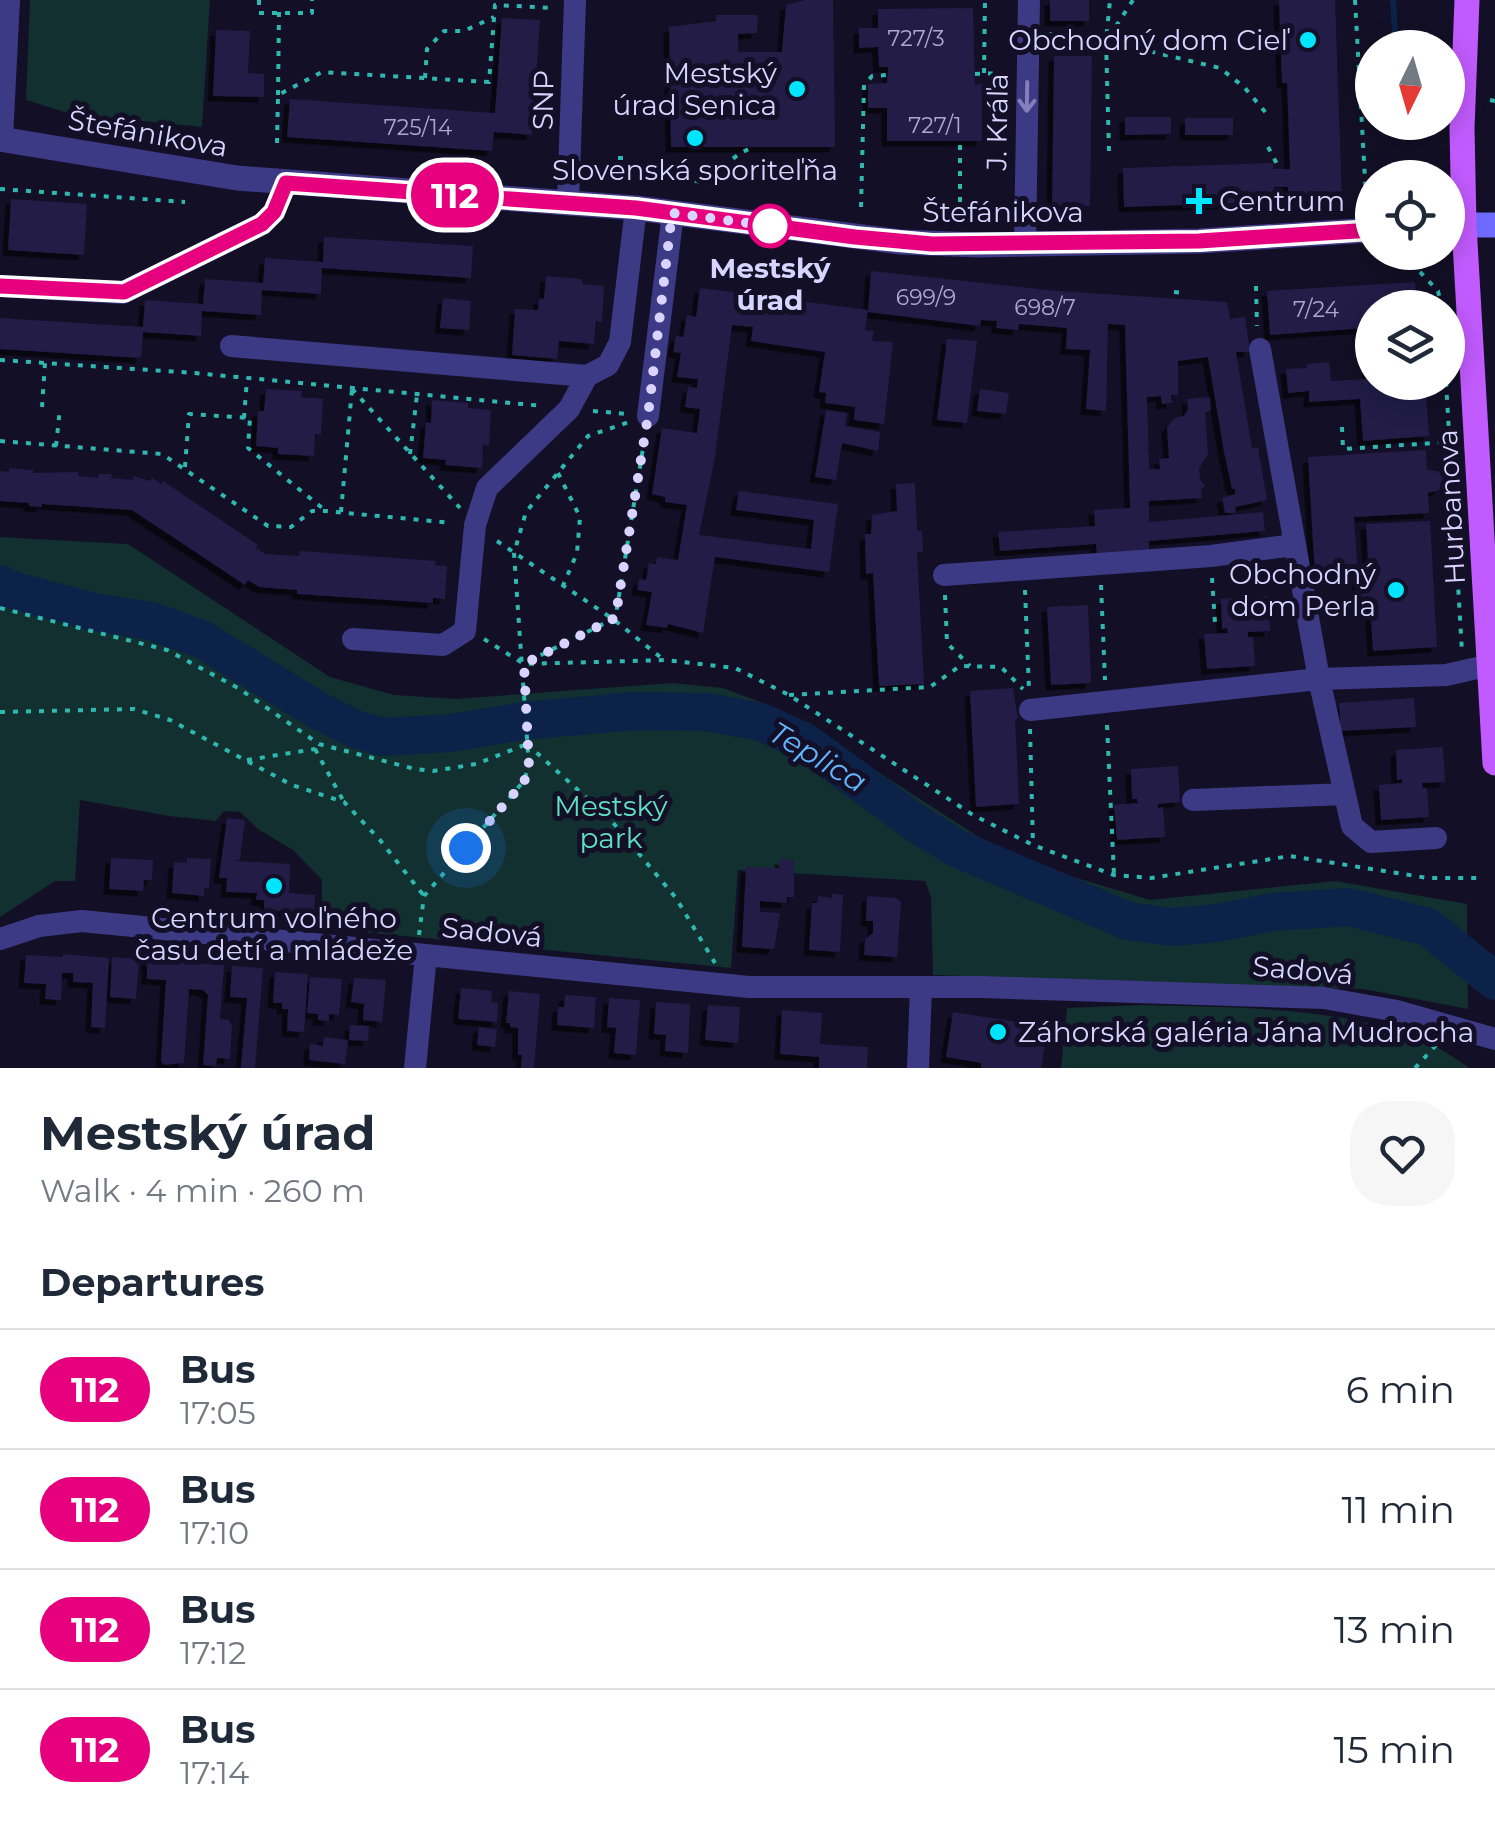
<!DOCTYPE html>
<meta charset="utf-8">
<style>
body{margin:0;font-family:Montserrat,sans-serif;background:#f6f6f7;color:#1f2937;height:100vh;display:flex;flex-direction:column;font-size:38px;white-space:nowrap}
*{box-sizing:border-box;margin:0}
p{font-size:32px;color:#747a83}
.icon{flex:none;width:55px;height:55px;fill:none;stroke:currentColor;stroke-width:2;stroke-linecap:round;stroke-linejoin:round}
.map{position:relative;height:1068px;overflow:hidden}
.panel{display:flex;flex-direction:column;background:#fff;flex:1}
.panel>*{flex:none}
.badge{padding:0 20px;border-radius:32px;font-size:35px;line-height:65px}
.needle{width:65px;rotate:185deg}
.tools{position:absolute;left:1355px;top:30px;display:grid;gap:20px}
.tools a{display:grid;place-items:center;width:110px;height:110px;border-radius:50%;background:#fff;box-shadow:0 5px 25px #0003;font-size:50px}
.you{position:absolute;width:50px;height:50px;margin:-25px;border:8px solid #fff;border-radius:50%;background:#1a73e8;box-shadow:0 0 0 15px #1a73e833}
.map>.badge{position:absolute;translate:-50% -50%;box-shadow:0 0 0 5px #fff}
h2{padding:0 40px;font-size:38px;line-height:90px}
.round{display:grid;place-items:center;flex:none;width:105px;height:105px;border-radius:40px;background:#f6f6f7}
.head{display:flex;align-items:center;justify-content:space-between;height:170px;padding:0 40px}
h1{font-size:48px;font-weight:700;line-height:75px}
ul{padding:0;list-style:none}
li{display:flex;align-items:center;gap:30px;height:120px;padding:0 40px;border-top:2px solid #e0e1e3}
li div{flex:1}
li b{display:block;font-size:38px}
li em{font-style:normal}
li .badge{min-width:110px;font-weight:700;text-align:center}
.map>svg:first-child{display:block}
.green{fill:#12302f}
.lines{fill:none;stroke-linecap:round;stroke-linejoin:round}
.stream{stroke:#0c2248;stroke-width:6}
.river{stroke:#0c2248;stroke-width:38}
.building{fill:#241b47;filter:url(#shadow)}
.path{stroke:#2fb8b0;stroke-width:4;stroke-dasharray:5 8;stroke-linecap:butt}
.minor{stroke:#3d3a85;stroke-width:22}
.tertiary{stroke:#3d3a85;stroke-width:25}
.secondary{stroke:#6f6bff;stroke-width:25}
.primary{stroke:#c25bff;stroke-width:25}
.oneway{stroke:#837fbc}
.line-casing{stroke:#fff;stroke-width:22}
.line{stroke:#e6007e;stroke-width:15}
.walk{stroke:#d9d4ff;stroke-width:10;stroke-dasharray:0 18}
.poi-dot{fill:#00e5ff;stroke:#130f26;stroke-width:4}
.stop-dot{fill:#fff;stroke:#e6007e;stroke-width:5}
.labels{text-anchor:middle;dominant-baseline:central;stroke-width:10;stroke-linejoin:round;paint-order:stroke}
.number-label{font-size:22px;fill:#aca6d1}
.poi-label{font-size:28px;fill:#d9d4ff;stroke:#130f26;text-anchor:end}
.street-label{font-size:28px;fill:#d9d4ff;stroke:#130f26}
.stop-label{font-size:28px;font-weight:bold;fill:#d9d4ff;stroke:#130f26}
.park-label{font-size:28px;fill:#5fe0c0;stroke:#130f26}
.water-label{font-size:30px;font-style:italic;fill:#62b6ff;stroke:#130f26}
</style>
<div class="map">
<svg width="1495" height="1068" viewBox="0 0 1495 1068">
<defs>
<filter id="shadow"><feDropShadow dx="-5.5" dy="5.5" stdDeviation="0" flood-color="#0009"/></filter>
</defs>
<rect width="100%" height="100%" fill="#130f26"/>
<!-- green -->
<path class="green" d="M30 0H210L202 127 71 114 26 100Z
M0 537 128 544 330 677 394 695 455 699 672 683 723 688 773 707 818 733 985 841 1057 872 1150 900 1335 881 1467 904 1468 1009 1363 989 933 975 931 897 925 881 738 870 731 968 322 928V880L293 850 258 829 240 812 224 811 216 821 169 816 80 800 75 881H55L0 917Z
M1143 1005C1237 1008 1335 1005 1424 1041 1440 1047 1455 1059 1470 1068H1061L1067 1008Z"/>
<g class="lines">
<!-- stream -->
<path class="stream" d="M1393 0 1396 48"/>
<!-- river -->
<path class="river" d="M0 584 12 590 94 612 151 621 201 639 319 711 355 729 383 737 451 733 523 721 635 711 707 712 761 722 805 742 917 824 956 848 1128 921 1172 927 1218 923 1272 912 1349 907 1428 927 1495 981"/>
</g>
<!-- building -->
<path class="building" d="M805 0H833L835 147H671L669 27 716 21V15H758L757 33 738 34V52H782L786 5Z
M1050 0H1089V21H1050Z
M1279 0H1335L1342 201 1288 203V187H1274V202L1124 207 1123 168 1273 163V169H1290L1287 83H1282Z
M973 8 975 85 982 84V141H887V108H868V84L887 83 888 67H879L878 47 859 48V28H878V9Z
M502 18 540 20 532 135 494 132 492 151 287 137 290 99 495 113Z
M216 30 250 31 248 73 264 74V97L213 96Z
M1054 56H1092L1090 206 1052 205Z
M1125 117H1171V134L1125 135Z
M1185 118H1233V135H1185Z
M11 199 87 204 84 255 8 250Z
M324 237 473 246 471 278 322 268 321 294 262 290 261 315 202 311 201 336 143 332 141 358 0 349V318L143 327 145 300 203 304 205 279 263 283 265 258 323 262Z
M871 271 1057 291 1227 302 1230 319 1245 317 1250 352H1236L1252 448 1258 447 1267 500 1236 507 1235 513H1225L1222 498 1235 494V489H1232L1224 452 1208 357 1178 361V395H1171L1172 403 1162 404 1161 396 1147 397 1149 469H1160L1159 459 1169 458 1167 427 1175 418 1184 416 1188 409 1187 399 1210 397 1211 411 1205 412 1208 454 1199 468 1200 480 1205 486 1201 489 1202 498 1149 501V522L1263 512 1265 531 1149 541V551L1097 554 1096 544 1000 551 998 532 1095 526 1094 510 1130 508 1125 325 1108 324 1106 411 1086 409 1090 350 1066 349 1067 328 1019 324 1018 330 996 328 997 321 981 320 980 326 868 312Z
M546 276 582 279V284L604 286 602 322 596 321 594 344 559 341 557 359 512 355 515 309 538 310 539 298 544 299Z
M1415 282 1417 308H1372V382H1425L1429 436 1363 441 1360 399 1309 402V391L1288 393 1286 369 1307 368V364L1329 362 1331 381 1368 379 1365 328 1270 335 1267 291Z
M700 288 868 310 865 330 874 331 872 341 893 342 884 424 854 420 855 407 825 403 826 393 819 392 825 352 751 341 753 327 732 325 715 457 699 535 811 549 814 520 736 510 739 491 838 504 829 572 715 557 703 633 668 624 667 628 646 625 652 592 637 590 639 579 646 580 649 563 656 564 657 557 678 560 687 505 665 502V497L652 494 662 428 697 433 700 409 685 407 688 387 697 388 698 379 677 377 681 353 673 352 676 336 683 337 687 315 696 317Z
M443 298 471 301 469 330 440 328Z
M947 339 977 341 967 423 937 420Z
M266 389 302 391 301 397 323 399 321 434H315L314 456 278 454V448L256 446 258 411H264Z
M980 389 1009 393 1006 414 977 411Z
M432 400 468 403V408L491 410 489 446 483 445 482 468 445 465 446 460 423 458 426 422 431 423Z
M826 410 847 413 845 426 880 432 878 451 842 443 836 480 815 477Z
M1426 450 1427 470 1438 471 1444 480 1439 490 1428 493 1429 513 1354 517 1358 575 1315 577 1308 457Z
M9 468 33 470V473L78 472V476L98 478 99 474H112L111 478 133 480V476L150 481 152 478 161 484 163 481 258 545 256 548 265 554 299 556 300 551 436 561 435 565 447 566 445 599 433 598V603L297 594V590L259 587 248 580 245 585 132 510 42 504V507L29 506V503L0 501V471L9 472Z
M915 483 917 531H922L923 552H917L924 684 879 686 873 573 866 574 865 534H871L872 515 897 511 896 484Z
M1430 521 1437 647 1373 651 1370 601 1359 602 1357 579 1369 578 1366 524Z
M1268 596 1270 631 1248 632V637H1253L1255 666 1207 669 1204 634 1228 633 1227 628 1222 629 1221 599Z
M1088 605 1091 683 1051 685 1047 607Z
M1013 688 1018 719H1015L1019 804 976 807 970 691Z
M1414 698 1416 727 1341 731 1339 703Z
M1443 747 1445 782 1422 783 1423 788H1427L1429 817 1381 820 1379 785 1402 783V779L1397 780 1396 750Z
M1178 766 1180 802 1158 804V808L1163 807 1165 837 1117 840 1114 805 1138 803 1137 799H1132L1131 769Z
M227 818 245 820 240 859 235 861 290 864 289 893 315 895 314 914 264 910V900H256L257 893 226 892 227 878H219Z
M111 858 153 860 152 880H144L143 891 109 889Z
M187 858 211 859 209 888H204V896L172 893 174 862 187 863Z
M780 859 794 860V897H787V903L760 901V912L780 913 774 949 742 947 746 867 779 868Z
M832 894 843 895 840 952 809 950 812 903H817L818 896 832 898Z
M867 896 896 898 901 902 897 957 864 955 865 939 873 933V921H866Z
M63 954 109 958 105 1028 91 1027 93 983 73 982V973H62L61 1000 45 999 46 984 24 983 26 955 63 957Z
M112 957 139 959 136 999 110 997Z
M147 960 224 965 220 1019 229 1020 232 1026 230 1059 217 1058 216 1066 203 1065 208 995 203 990 189 989 184 1063 164 1065 161 1061 166 980 147 979Z
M232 966 263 968 255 1068H241L247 998 230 997Z
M275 972 308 974 304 1032 287 1031 288 1009H282V1003H273Z
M310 977 342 979 339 1015 329 1014V1021L318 1020V1014L307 1013Z
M354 978 386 980 382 1022 363 1020 364 1004 351 1002Z
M461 988 492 991 491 1002 498 1003 497 1022 458 1019Z
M509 991 540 994 534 1068H521L522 1055H518V1028L510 1027V1023H506Z
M565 995 596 997 594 1028 557 1025 558 1007H564Z
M609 998 640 1000 636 1055 614 1053 616 1028 607 1027Z
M656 1002 690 1004 688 1053 665 1051 666 1035 654 1034Z
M708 1005 740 1007 738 1043 705 1040Z
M782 1010 822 1013 820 1044 868 1047 867 1068H819V1057L780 1054Z
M953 1012 1048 1027 1041 1068H981V1063L946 1057Z
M350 1025 369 1026 368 1041 349 1040Z
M479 1027 497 1029 495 1047 477 1045Z
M324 1037 348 1040 345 1064 309 1060 310 1044 323 1046Z"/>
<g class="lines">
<!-- path -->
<path class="path" d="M259 0V13H312V0
M1355 0 1366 197 1372 202
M1048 34 1106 41 1220 68 1244 87 1267 114
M1109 37 1133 0
M984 73 985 0
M975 74 1008 73
M425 78 427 49 444 31H464L494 17
M278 95 279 12
M1490 100 1495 101
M277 143 278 95 322 72 489 82 495 5 555 8
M1268 147 1278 166
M1109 151 1106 41 1110 0
M618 158H623L629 177
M673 184 674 179 717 183C724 162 735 156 754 146
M0 189 185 202
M1279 190 1280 213
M861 207 864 85 872 76 887 75
M960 215V141
M1420 272 1438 291 1442 308
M1256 286 1257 326
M1174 292 1183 293
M0 360 195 373 543 406
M1446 382 1462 652
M352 389 460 508
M42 407 45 363
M593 411 628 414
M244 418 247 379
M1342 427 1343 449 1450 442
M0 441 162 454 268 526 291 527 312 511H326L452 523
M56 446 60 408
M410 454 417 395
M185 467 189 414 250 418 248 448 326 511
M558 473 580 517 577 553 562 588
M341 512 352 389
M497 541 613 619 664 660
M1212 578 1215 623
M1101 585 1105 680
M1025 590 1029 690
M945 595 947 643 970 666
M0 608 167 650 238 688 319 744 415 769 433 771 476 764 527 744
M484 639 524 664 665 660 735 668 789 695 973 815 1033 845 1114 875 1151 878 1290 856 1428 878H1478
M529 661 613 619 616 614 645 436
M789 695 930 687 960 666 1001 667 1023 689
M0 712 134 709 170 720 292 785 344 802 380 840 424 896
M1107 725 1114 875
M1030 729 1033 845
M527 744 610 819 676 898 715 963
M315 749 344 802
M247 760 315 749 319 744
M419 935 424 896 523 782 529 767 514 553 526 512 588 436 629 422
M1415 1068 1438 1043"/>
<!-- minor -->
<path class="minor" d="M2 139 9 0
M568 202 575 0
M1025 244 1029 0
M0 286 123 293 262 224 274 212 286 183
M231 346 587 376
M1260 349 1319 679 1446 675 1495 664
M648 416 673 213
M944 575 1211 556 1294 545
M353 639 443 645 465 631 475 525 487 488 569 409 587 376 608 365 620 342 636 208
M1030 710 1319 679 1352 826 1371 842 1436 838
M1193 800 1345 794
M0 939 39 926 82 921 749 987H981L1324 998 1397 1011 1495 1039
M415 1068 426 955
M918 1068 921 987"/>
<!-- tertiary -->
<path class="tertiary" d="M0 139 237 178 636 208 901 242 979 245 1199 241 1372 230"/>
<!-- secondary -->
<path class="secondary" d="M1464 225H1495"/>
<!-- primary -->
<path class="primary" d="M1467 0 1462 128 1464 225 1495 763"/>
</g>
<!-- one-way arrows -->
<defs><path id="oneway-shaft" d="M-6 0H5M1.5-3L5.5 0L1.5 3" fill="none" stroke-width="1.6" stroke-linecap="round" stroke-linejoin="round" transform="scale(2.5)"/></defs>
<use class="oneway" href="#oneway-shaft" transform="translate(1027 97) rotate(91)"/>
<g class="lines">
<!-- line casing -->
<g class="line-casing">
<path id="line" d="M0 286 124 292 262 224 274 212 286 183 636 208 855 237 932 244 1199 241 1372 230"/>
</g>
<!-- line -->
<use href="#line" class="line"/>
<!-- walk -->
<path class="walk" d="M466 848 524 782 529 767 524 664 613 619 616 614 648 416 672 213 770 226"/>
</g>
<!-- markers -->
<g class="poi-dot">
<circle cx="1308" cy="40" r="10"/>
<circle cx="797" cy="89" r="10"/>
<circle cx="695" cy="138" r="10"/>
<path d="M1194 186h10v10h10v10h-10v10h-10v-10h-10v-10h10z"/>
<circle cx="1396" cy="590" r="10"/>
<circle cx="274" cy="886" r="10"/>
<circle cx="998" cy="1032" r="10"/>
</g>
<circle class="stop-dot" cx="770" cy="226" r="20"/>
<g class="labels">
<!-- number labels -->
<g class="number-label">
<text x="916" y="38">727/3</text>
<text x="935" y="125">727/1</text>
<text x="418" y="127">725/14</text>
<text x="926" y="297">699/9</text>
<text x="1045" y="307">698/7</text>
<text x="1316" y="309">7/24</text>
</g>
<!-- poi labels -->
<g class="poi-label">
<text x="1288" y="40">Obchodný dom Cieľ</text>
<text x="777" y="73">Mestský<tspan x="777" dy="32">úrad Senica</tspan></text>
<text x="695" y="170" text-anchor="middle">Slovenská sporiteľňa</text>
<text x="1219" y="201" text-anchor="start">Centrum</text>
<text x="1376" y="574">Obchodný<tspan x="1376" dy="32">dom Perla</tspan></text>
<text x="274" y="918" text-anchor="middle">Centrum voľného<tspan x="274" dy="32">času detí a mládeže</tspan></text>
<text x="1018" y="1032" text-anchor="start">Záhorská galéria Jána Mudrocha</text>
</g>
<!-- street labels -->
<g class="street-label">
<text transform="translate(543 100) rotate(-89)">SNP</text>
<text transform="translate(997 122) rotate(-89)">J. Kráľa</text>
<text transform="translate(148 133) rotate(10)">Štefánikova</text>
<text x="1003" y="212">Štefánikova</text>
<text transform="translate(1451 507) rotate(-93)">Hurbanova</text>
<text transform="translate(492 932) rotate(6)">Sadová</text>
<text transform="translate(1303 970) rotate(5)">Sadová</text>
</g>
<!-- stop labels -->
<g class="stop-label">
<text x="770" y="268">Mestský<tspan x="770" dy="32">úrad</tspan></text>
</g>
<!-- park labels -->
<g class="park-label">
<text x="611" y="806">Mestský<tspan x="611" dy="32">park</tspan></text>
</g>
<!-- water labels -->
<g class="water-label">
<text transform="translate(818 757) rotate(31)">Teplica</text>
</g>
</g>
</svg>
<div class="tools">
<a><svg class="needle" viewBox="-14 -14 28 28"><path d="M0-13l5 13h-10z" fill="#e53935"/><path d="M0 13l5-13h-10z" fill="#747a83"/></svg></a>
<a><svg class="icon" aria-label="locate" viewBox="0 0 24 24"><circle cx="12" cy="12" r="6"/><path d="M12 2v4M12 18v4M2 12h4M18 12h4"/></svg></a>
<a><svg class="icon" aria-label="layers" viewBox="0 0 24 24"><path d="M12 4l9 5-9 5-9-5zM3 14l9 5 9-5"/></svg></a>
</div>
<div class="you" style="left:466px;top:848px"></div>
<b class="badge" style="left:455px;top:195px;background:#e6007e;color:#fff">112</b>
</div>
<section class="panel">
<div class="head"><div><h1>Mestský úrad</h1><p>Walk · 4 min · 260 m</p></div><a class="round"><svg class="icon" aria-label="heart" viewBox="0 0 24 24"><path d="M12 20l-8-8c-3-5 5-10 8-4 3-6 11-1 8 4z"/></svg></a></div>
<h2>Departures</h2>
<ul>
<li><span class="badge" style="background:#e6007e;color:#fff">112</span><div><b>Bus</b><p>17:05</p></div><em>6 min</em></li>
<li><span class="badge" style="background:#e6007e;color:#fff">112</span><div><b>Bus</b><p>17:10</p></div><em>11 min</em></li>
<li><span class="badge" style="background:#e6007e;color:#fff">112</span><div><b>Bus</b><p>17:12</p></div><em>13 min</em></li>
<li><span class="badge" style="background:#e6007e;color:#fff">112</span><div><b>Bus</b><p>17:14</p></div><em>15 min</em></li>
</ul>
</section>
